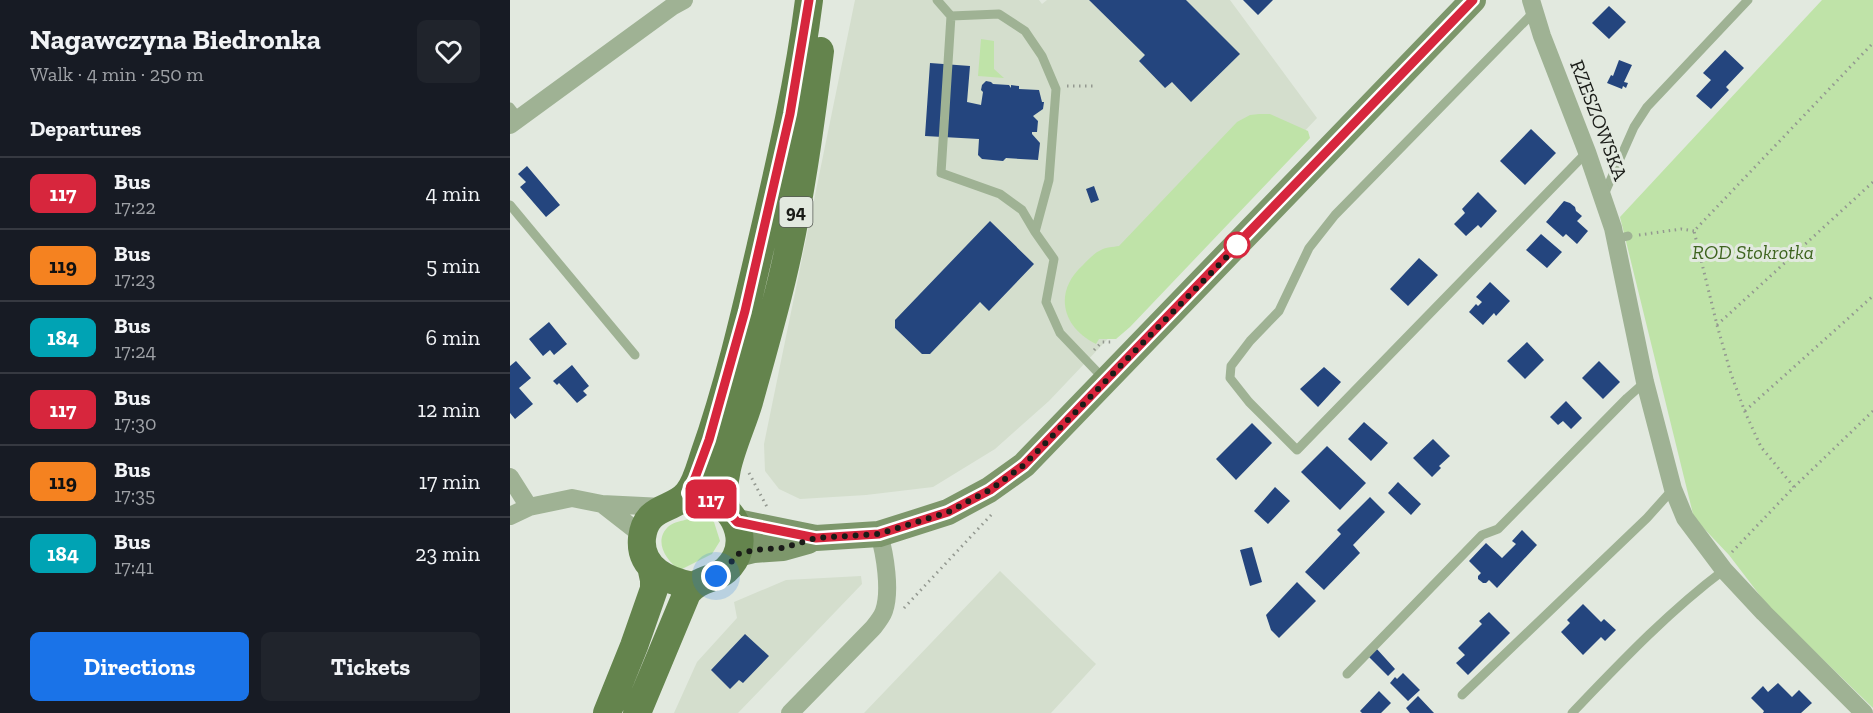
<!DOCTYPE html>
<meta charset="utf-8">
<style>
body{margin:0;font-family:"Zilla Slab",serif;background:#20242c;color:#f1f3f6;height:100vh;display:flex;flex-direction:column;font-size:22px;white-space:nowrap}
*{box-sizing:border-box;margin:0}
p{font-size:20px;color:#9ea1a6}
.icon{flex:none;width:33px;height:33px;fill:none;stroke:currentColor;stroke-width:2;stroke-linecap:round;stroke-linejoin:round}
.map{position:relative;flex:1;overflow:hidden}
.side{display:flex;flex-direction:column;background:#171b24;width:510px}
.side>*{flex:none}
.badge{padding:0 12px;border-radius:9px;font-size:21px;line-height:39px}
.you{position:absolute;width:30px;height:30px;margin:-15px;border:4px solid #fff;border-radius:50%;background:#1a73e8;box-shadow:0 0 0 9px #1a73e833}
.map>.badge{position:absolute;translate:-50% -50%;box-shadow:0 0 0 3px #fff}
h2{padding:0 30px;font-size:22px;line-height:54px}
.round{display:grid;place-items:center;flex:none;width:63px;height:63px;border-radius:9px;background:#20242c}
.overview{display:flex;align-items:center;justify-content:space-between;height:102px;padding:0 30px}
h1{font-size:28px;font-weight:700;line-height:45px}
.cta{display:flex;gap:12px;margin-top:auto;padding:12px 30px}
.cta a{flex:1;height:69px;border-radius:9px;background:#1a73e8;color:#fff;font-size:24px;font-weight:700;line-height:69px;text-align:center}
.cta a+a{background:#20242c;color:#f1f3f6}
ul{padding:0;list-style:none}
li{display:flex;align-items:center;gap:18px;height:72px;padding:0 30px;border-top:2px solid #363941}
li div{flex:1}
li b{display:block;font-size:22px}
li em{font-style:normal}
li .badge{min-width:66px;font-weight:700;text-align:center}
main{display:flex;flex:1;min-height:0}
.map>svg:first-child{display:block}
.built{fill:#d4decd}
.green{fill:#bfe3a8}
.building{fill:#24457e}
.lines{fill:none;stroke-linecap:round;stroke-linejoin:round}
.path{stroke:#939890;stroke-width:3;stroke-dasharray:1.5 4.5;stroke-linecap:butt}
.lane{stroke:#9fb294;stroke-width:9}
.street{stroke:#9fb294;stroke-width:18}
.secondary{stroke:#7d976b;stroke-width:26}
.primary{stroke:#64844d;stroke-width:28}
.line-casing{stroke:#fff;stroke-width:14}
.line{stroke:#d7263d;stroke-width:9}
.walk{stroke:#1a1c18;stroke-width:6;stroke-dasharray:0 10.8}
.stop-dot{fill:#fff;stroke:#d7263d;stroke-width:3}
.labels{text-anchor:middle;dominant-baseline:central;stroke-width:6;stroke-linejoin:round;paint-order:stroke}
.shield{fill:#e2e9df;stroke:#565a54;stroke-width:1.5}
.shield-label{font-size:18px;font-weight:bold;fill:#1a1c18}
.street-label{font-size:20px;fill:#1a1c18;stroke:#e2e9df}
.park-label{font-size:20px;font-style:italic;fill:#3e641f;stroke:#e2e9df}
</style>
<main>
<section class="side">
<div class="overview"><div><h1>Nagawczyna Biedronka</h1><p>Walk · 4 min · 250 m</p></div><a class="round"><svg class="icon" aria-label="heart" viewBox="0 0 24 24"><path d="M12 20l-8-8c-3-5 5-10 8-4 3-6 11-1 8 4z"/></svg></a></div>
<h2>Departures</h2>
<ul>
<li><span class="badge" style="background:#d7263d;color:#fff">117</span><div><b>Bus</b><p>17:22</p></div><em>4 min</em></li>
<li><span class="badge" style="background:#f58220;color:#111">119</span><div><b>Bus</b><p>17:23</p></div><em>5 min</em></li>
<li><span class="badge" style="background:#00a3b4;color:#fff">184</span><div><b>Bus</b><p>17:24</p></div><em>6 min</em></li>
<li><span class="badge" style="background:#d7263d;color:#fff">117</span><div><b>Bus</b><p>17:30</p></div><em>12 min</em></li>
<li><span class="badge" style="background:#f58220;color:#111">119</span><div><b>Bus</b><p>17:35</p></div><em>17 min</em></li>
<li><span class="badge" style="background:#00a3b4;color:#fff">184</span><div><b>Bus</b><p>17:41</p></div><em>23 min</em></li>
</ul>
<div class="cta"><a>Directions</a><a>Tickets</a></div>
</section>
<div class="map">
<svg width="1363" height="713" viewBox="0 0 1363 713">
<rect width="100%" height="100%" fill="#e2e9df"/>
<!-- built -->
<path class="built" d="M345 0H529L532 4 537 0H720L807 118 539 401 485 449 423 487 356 495 290 499 269 489 255 471 254 444Z
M490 571 586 664 541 713H354Z
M351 576 352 584 228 713H164L187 662 227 618 224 602 276 580Z"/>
<!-- green -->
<path class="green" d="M1312 0H1363V708L1258 606 1219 555 1184 518 1110 217Z
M471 39 484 41V69L494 78 468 76Z
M749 114H760L798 131 800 138 620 327 606 339H589L586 344C552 327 543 292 573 265 578 260 584 253 591 250 596 247 603 247 609 246L727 122 740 115Z
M190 511 204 522 210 541 202 554 170 570C155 560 143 540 159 526 164 522 172 521 178 519 182 517 186 514 190 511Z"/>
<!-- building -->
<path class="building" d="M579 0H676L730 54 681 102 662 82 655 88 629 61 635 55Z
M733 0H763L748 15Z
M1099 6 1116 22 1099 39 1082 23Z
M1215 50 1234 68 1216 87 1219 90 1201 109 1186 96 1201 80 1193 73Z
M1109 60 1122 65 1114 82 1118 83 1116 88 1113 86 1112 89 1097 83 1101 75 1103 76Z
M420 63 460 66 457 102 471 105 473 92 471 90 472 85 476 81 481 82 483 84 499 85 501 88V85L509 86V89L529 90 532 102H534L533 109 523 116 528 121 527 132H522V134L530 143 528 160 496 158 493 161 472 159 468 155 469 139 415 136Z
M1021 129 1046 153 1015 185 990 161Z
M17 166 50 205 36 217 10 187 16 182 8 174Z
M584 186 589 200 581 203 576 189Z
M968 192 987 211 971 228 968 225 956 236 944 224 955 213 952 209Z
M1054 201 1060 203 1065 207 1066 211 1072 216 1067 221 1078 231 1067 244 1056 234 1053 237 1036 222Z
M480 221 524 264 479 311 470 302 420 354H412L385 328V320Z
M1031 234 1052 252 1037 268 1016 250Z
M909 258 928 275 898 306 880 289Z
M980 282 1000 301 986 316 984 313 973 325 959 312 966 304 968 306 972 302 966 297Z
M39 322 57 344 44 355 40 350 33 356 19 339Z
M1017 342 1034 360 1015 379 997 361Z
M6 361 21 378 9 388 23 404 5 419 0 413V366Z
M1089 361 1110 382 1093 399 1072 378Z
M62 365 79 386 73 391 77 395 67 403 49 383 47 385 43 381Z
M814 367 831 382 808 407 790 389Z
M1056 401 1072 418 1061 429 1053 421 1048 425 1040 417Z
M854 422 878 443 861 461 838 439Z
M742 423 762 443 726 480 706 459Z
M923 439 940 456 929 466 931 468 922 477 903 458Z
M817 446 856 483 830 510 791 472Z
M888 482 911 504 901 515 878 493Z
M765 487 780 501 758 524 744 511Z
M860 497 875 512 843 545 850 553 814 590 795 572 831 534 827 530Z
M1012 530 1027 545 987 588 979 580 976 583H973L968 579V576L971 573 959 561 976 543 992 558 1006 544 1002 541Z
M742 547 752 582 740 586 730 550Z
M787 582 806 601 769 638 761 630 756 615Z
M1073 604 1091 622 1094 619 1106 630 1095 641 1091 637 1073 655 1051 632 1060 623 1057 620Z
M979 612 1000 633 958 675 946 663 955 655 948 648 972 624 969 621Z
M235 634 259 656 233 683 229 680 220 689 201 670Z
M866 648 885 669 878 676 858 656Z
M893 673 910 690 898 701 880 683 885 677 887 679Z
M1268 683 1282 697 1289 690 1302 703 1291 713H1253L1254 711 1241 698 1253 686 1258 692Z
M869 691 881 703 871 713H852L850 711Z
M908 696 924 713H900L896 708Z"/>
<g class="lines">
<!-- path -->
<path class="path" d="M557 86H585
M1129 235 1171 229 1184 231
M1207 325 1363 182
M584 350 592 342H604
M1235 411 1363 296
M239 473 257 507
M1284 487 1251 447 1235 412 1221 374 1207 325 1184 231 1363 43
M1222 552 1284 487 1363 411
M394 608 482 514"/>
<!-- lane -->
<path class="lane" d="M427 0 441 16 431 173 490 194 512 210 525 232 544 259 536 302 550 333 594 379
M1024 12 825 215 799 248 769 311 740 341 721 366 720 378 739 402 787 450 1077 152
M441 16 489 14 515 31 532 56 546 89 539 180 525 232
M0 107 8 117
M1093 197 1124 127 1137 107 1238 0
M0 205 125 355
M1106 239 1118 236
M837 674 972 535 988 529 1117 398 1135 382
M952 695 1137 518 1163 489
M1062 713C1110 663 1158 612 1214 570"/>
<!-- street -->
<path class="street" d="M1021 0 1032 36 1077 152 1103 228 1135 382 1163 489 1175 518 1214 570 1254 613 1354 713
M0 125 163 6 174 0
M0 477 19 507
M92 504 133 536
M0 516 19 507 62 498 92 504 153 507
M280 713 363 628C367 623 372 617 374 611 381 591 375 554 369 534"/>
<!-- secondary -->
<path class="secondary" d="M227 522 306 538 369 534 438 512 479 490 514 465 963 0
M228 554 244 550 273 548 298 541"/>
<!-- primary -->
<path class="primary" d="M216 508C208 473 229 436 239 402 250 362 262 321 272 279 290 204 300 127 310 51
M183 586C158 581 129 569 132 538 136 504 163 512 178 493 186 483 190 467 194 455 219 384 236 309 253 236 271 158 289 80 299 0
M97 713 124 646 144 589V580L141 566
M127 713 177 593C190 577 203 581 216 570 241 547 229 511 200 499"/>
</g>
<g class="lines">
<!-- line casing -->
<g class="line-casing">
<path id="line" d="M299 0 280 114 235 311 199 440 185 478 178 493C203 499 211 502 227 522L306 538 369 534 438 512 480 490 514 465 963 0"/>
</g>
<!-- line -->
<use href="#line" class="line"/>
<!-- walk -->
<path class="walk" d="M206 576 213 572 228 554 244 550 273 548 306 538 369 534 438 512 480 490 514 465 735 238 727 245"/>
</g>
<!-- markers -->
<circle class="stop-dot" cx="727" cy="245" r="12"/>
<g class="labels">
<!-- shield labels -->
<rect class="shield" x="269.5" y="197" width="33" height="30" rx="4.5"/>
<g class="shield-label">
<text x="286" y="212">94</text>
</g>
<!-- street labels -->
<g class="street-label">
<text transform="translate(1089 120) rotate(69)">RZESZOWSKA</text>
</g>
<!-- park labels -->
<g class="park-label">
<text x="1243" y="252">ROD Stokrotka</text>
</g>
</g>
</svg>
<div class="you" style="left:206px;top:576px"></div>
<b class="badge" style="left:201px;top:499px;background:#d7263d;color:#fff">117</b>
</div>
</main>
